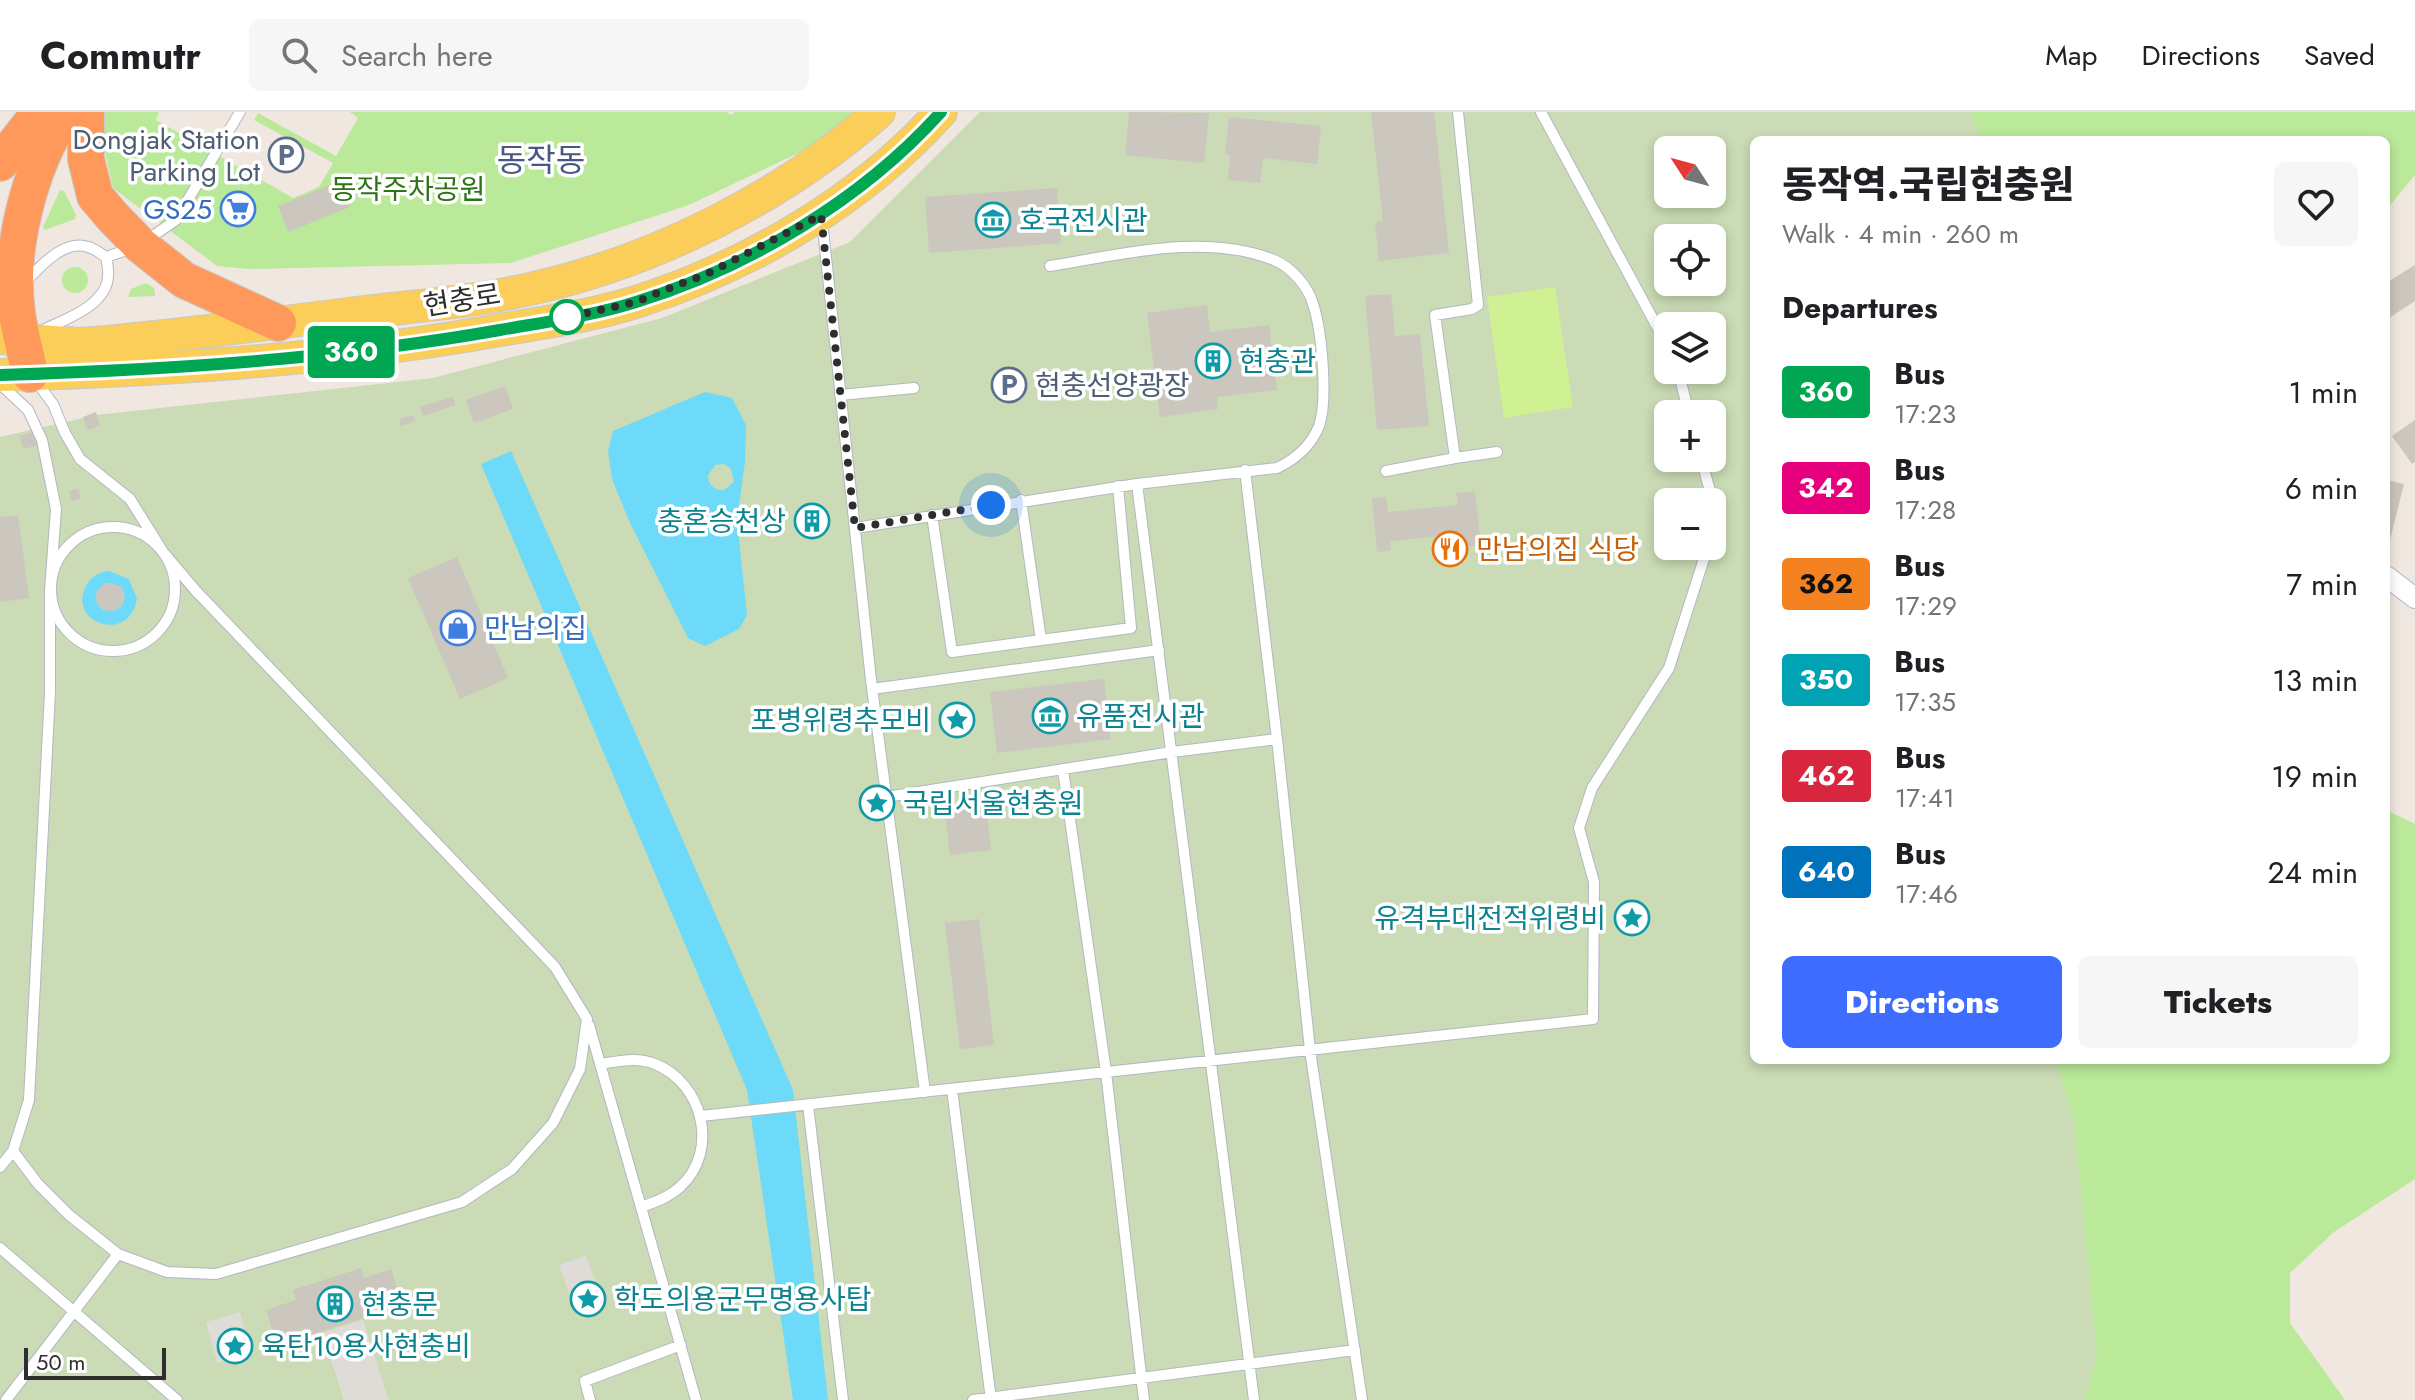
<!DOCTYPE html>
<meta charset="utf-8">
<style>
body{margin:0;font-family:Jost,"Noto Sans KR",sans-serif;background:#f6f6f6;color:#202124;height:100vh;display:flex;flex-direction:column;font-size:30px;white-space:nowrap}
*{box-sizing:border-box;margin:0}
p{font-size:26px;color:#757577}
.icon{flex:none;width:44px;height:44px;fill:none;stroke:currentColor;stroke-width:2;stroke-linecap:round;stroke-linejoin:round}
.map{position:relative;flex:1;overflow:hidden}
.details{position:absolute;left:1750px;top:24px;width:640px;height:928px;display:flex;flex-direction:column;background:#fff;border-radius:12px;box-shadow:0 4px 12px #0003}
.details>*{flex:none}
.badge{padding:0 16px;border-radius:6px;font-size:28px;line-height:52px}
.needle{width:52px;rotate:306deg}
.controls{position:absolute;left:1654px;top:24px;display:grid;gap:16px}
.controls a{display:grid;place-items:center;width:72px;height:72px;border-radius:12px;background:#fff;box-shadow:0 4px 12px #0003;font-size:40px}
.scale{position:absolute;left:24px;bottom:20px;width:142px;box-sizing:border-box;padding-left:8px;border:4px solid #2e2e2e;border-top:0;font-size:22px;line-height:28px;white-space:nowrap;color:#2e2e2e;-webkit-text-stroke:6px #fff;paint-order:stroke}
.you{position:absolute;width:40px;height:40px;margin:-20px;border:6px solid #fff;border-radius:50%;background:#1a73e8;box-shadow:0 0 0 12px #1a73e833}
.map>.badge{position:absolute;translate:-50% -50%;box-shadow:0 0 0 4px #fff}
h2{padding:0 32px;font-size:30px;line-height:72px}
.round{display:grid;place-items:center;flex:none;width:84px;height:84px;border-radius:12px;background:#f6f6f6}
.summary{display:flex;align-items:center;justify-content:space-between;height:136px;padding:0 32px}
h1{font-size:38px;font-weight:800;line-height:60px}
.button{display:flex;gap:16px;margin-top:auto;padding:16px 32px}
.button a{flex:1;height:92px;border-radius:12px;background:#3d6cff;color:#fff;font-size:32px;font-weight:800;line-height:92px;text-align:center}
.button a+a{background:#f6f6f6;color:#202124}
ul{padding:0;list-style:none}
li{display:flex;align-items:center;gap:24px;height:96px;padding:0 32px}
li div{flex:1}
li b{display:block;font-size:30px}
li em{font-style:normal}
li .badge{min-width:88px;font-weight:700;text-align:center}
header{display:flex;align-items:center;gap:48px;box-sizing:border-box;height:112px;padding:0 40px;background:#fff;border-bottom:2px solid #e0e0e0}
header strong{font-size:38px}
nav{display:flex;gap:44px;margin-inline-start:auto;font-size:28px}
.search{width:560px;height:72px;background:#f6f6f6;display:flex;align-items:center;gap:20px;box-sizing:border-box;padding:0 28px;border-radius:12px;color:#757577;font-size:30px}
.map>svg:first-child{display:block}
.green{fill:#b9e999;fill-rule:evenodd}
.cemetery{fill:#cadbb5;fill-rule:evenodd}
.pitch{fill:#cff194}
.plaza{fill:#dfdbd7}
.water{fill:#6cdaf8;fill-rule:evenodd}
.building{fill:#cbc6be}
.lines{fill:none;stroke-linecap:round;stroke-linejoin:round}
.lane-casing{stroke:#b4b7c2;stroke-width:12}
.street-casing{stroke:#b4b7c2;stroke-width:22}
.primary-casing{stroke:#c9c9c9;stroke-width:34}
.highway-casing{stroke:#c9c9c9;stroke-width:38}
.lane{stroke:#fff;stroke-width:10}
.street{stroke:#fff;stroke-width:20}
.primary{stroke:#fbcd59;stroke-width:32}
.highway{stroke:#ff995b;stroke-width:36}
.line-casing{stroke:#fff;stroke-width:18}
.line{stroke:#00a651;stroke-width:12}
.walk{stroke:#2e2e2e;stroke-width:8;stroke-dasharray:0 14.4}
.stop-dot{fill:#fff;stroke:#00a651;stroke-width:4}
.labels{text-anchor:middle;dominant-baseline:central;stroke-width:7;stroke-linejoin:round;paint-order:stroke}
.service-label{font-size:28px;fill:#4e5e75;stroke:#fff;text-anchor:end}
.park-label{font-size:28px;fill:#2e7316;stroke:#fff}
.shop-label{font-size:28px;fill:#366cbe;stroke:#fff;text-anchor:end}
.culture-label{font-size:28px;fill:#0d838f;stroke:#fff;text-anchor:start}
.street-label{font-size:28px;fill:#2e2e2e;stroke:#fff}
.food-label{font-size:28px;fill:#c56008;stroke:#fff;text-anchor:start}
.quarter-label{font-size:32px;fill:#495783;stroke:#fff}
</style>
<header>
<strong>Commutr</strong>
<div class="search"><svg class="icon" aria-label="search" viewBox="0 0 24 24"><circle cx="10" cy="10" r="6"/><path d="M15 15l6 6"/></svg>Search here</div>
<nav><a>Map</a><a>Directions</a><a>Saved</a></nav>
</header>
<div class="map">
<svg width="2415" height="1288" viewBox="0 0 2415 1288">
<rect width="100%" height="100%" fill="#f0e8e0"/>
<!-- green -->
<path class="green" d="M105 0H159L156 8 293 86 319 75 333 51 254 8 258 1 336 44 358 6 350 0H726L732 3 734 0H862L838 22 689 93 511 151 250 157 217 154 113 76 100 17Z
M1587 0H2415V63L2386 98V28H1754V948H2386V698L2415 712V1067L2334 1120 2290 1161V1211L2345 1288H1383ZM1668 38H1712V82H1668ZM1668 126H1712V170H1668ZM1668 214H1712V258H1668ZM1668 302H1712V346H1668ZM1668 390H1712V434H1668Z
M60 78 64 79 76 103 75 107 45 118 43 115Z
M62 168a13 13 0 1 1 26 0a13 13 0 1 1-26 0Z
M146 171 154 176 155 184 128 185 131 177Z"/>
<!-- cemetery -->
<path class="cemetery" d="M980 0H1971L1981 28H1754V948H2057L2075 1016 2097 1245 2085 1288H388L363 1208 323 1221 344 1288H0V325L96 303 433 266 662 206 850 130ZM1668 38H1712V82H1668ZM1668 126H1712V170H1668ZM1668 214H1712V258H1668ZM1668 302H1712V346H1668ZM1668 390H1712V434H1668Z"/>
<!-- pitch -->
<path class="pitch" d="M1555 175 1573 295 1504 306 1487 185Z"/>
<!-- plaza -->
<path class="plaza" d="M586 1144 603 1191 576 1201 559 1153Z
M240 1200 251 1241 217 1251 206 1210Z
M363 1208 388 1288H344L323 1221Z"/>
<!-- water -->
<path class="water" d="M705 280 732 286 746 313 745 349 737 409 747 503 739 517 705 534 688 526 630 411 612 367 608 339 613 319ZM724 352 731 357 734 370 724 378C714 379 708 373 708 363L715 353Z
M511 339 793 978 828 1288H793L747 978 481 352Z
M109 459 129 467 137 487C128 533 69 510 85 476 90 465 98 460 109 459ZM106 471 120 474C127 483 126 492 116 498H103L97 491V481Z"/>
<!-- building -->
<path class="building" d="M1129 0 1209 1 1204 51 1125 43Z
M1371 0H1434L1449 141 1379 149 1375 110 1383 109Z
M1229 5 1321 14 1317 52 1263 46 1260 71 1228 68 1230 43 1225 42Z
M340 69 350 95 288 120 278 94Z
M1057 76 1061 131 929 141 925 85Z
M2415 153V189L2386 208V171Z
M1391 182 1395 224 1420 222 1429 314 1377 318 1365 184Z
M1207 193 1210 220 1269 213 1277 278 1217 285 1218 297 1160 305 1147 201Z
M505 274 513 297 474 311 466 288Z
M453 285 455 293 423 304 420 295Z
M96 300 100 314 87 318 83 305Z
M413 303 415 309 401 314 399 307Z
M2415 308V350L2412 352 2392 324Z
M33 320 37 333 24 337 19 324Z
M2386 368 2404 372 2390 428H2386Z
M78 377 81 387 72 389 69 379Z
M1475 379 1481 433 1462 435 1461 422 1390 429 1391 438 1377 440 1372 387 1386 385 1388 400 1458 393 1456 381Z
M800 408a12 12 0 1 1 24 0a12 12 0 1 1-24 0Z
M18 403 29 486 0 490V405Z
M457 445 508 566 460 587 408 466Z
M96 485a14 14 0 1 1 28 0a14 14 0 1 1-28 0Z
M1104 567 1111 627 997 641 990 580Z
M986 695 991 738 950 743 945 700Z
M979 807 994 933 960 937 945 811Z
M361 1156 364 1166 391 1157 400 1186 373 1195 376 1202 307 1224 305 1217 275 1227 266 1198 296 1188 293 1178Z"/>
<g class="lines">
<!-- lane casing -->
<g class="lane-casing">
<path id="lane" d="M1541 0 1668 235
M822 108 871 568 925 980
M147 128 176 108 240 0
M1050 154C1120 143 1204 120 1274 148 1291 155 1308 174 1313 192 1322 219 1328 288 1319 314 1311 334 1296 347 1277 356L1137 372 1254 1288
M26 169C41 154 64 127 88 135 94 136 101 142 106 145L133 136
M41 219C63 208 107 194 108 164 109 158 107 151 106 145
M1678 258 1689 302
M0 272 28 298 42 328 56 397 50 478V580L29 988 13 1039 38 1072 69 1103 118 1142 167 1160 216 1162 462 1090 512 1057 553 1011 580 957 587 907 555 855 196 479 163 440 130 387 80 347 65 321 53 292 35 268
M840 283 914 276
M1455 346 1497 340
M1701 346 1717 405 1712 420
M1245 358 1277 627 1310 938 1362 1288
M1386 359 1455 346 1435 203 1472 197 1478 193 1458 0
M1021 388 1041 528
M932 403 952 540 1131 516 1118 374
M51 477a62 62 0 1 1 124 0a62 62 0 1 1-124 0Z
M855 416 1137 372
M872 577 1159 538
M1063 658 1106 960 1144 1288
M886 685 1172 640 1277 627
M589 913 696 1288
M600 952C618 949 637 945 655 952 703 971 720 1039 680 1075 669 1085 655 1090 641 1095
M952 977 991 1288
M808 993 843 1288
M701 1004 1593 907 1594 770 1579 716 1592 676 1669 556 1708 434
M0 1055 13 1039
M0 1136 177 1288
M6 1288 118 1142
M590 1288 585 1269 681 1233
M973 1288 1355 1238"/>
</g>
<!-- street casing -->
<g class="street-casing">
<path id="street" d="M2386 464 2415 486"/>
</g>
<!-- primary casing -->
<g class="primary-casing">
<path id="primary" d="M0 226 80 232 107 230C188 222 269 212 349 202 411 194 469 191 530 177 656 149 783 85 879 0
M0 263C165 258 331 248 494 219 541 211 591 204 636 190 749 154 862 88 941 0"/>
</g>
<!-- highway casing -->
<g class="highway-casing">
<path id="highway" d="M86 0V47L95 84 112 104 140 133 184 168 278 211
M0 51 40 0
M30 262C26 242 20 222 17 201 8 137 30 53 66 0"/>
</g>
<!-- lane -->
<use href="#lane" class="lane"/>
<!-- street -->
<use href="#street" class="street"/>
<!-- primary -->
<use href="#primary" class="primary"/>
<!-- highway -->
<use href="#highway" class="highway"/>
</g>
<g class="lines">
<!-- line casing -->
<g class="line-casing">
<path id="line" d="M0 263C167 258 336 247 500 218 545 210 592 204 636 190 749 155 862 88 941 0"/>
</g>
<!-- line -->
<use href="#line" class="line"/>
<!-- walk -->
<path class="walk" d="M567 205 556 208 636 190 660 180 709 161 821 103 855 416 991 393"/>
</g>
<!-- icons -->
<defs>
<g id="parking-ring" transform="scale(1.8)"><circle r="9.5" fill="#fff" stroke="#5c6f8a" stroke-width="1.5"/><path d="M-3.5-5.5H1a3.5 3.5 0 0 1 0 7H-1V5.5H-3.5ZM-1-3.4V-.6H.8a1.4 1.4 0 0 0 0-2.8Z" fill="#5c6f8a"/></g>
<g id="supermarket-ring" transform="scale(1.8)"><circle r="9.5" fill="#fff" stroke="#3f7fe0" stroke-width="1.5"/><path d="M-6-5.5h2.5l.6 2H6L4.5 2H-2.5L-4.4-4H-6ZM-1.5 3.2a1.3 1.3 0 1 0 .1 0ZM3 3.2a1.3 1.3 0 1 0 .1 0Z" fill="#3f7fe0"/></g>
<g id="museum-ring" transform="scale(1.8)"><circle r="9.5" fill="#fff" stroke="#0f9aa8" stroke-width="1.5"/><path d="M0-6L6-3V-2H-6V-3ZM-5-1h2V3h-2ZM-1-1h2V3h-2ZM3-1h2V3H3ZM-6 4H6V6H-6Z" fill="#0f9aa8"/></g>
<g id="building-ring" transform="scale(1.8)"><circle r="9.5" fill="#fff" stroke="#0f9aa8" stroke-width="1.5"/><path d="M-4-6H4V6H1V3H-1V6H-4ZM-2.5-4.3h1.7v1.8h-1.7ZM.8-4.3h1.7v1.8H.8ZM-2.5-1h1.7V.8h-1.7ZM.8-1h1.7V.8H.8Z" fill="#0f9aa8"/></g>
<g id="restaurant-ring" transform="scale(1.8)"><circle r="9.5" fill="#fff" stroke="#e8710a" stroke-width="1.5"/><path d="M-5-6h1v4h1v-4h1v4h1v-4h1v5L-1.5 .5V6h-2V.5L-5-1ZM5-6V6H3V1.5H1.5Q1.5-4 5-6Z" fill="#e8710a"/></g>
<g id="shop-ring" transform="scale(1.8)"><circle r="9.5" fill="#fff" stroke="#3f7fe0" stroke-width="1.5"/><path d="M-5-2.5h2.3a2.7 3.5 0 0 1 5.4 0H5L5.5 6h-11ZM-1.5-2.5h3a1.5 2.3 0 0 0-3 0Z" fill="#3f7fe0"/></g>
<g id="sight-ring" transform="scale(1.8)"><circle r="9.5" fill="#fff" stroke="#0f9aa8" stroke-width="1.5"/><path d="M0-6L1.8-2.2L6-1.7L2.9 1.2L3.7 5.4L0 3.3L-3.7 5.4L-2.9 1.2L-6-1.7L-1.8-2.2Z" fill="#0f9aa8"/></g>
</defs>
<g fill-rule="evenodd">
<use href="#parking-ring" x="286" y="43"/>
<use href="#supermarket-ring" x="238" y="97"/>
<use href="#museum-ring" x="993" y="108"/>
<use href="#building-ring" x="1213" y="249"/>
<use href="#parking-ring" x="1009" y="273"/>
<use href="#building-ring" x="812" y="409"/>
<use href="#restaurant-ring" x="1450" y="437"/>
<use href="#shop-ring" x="458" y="516"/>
<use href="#museum-ring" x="1050" y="604"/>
<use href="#sight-ring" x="957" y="608"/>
<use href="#sight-ring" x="877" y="691"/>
<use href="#sight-ring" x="1632" y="806"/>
<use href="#sight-ring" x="588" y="1187"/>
<use href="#building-ring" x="335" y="1192"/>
<use href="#sight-ring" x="235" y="1234"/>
</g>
<!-- markers -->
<circle class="stop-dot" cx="567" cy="205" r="16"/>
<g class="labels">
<!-- service labels -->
<g class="service-label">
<text x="260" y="27">Dongjak Station<tspan x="260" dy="32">Parking Lot</tspan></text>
<text x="1035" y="273" text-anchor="start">현충선양광장</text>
</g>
<!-- park labels -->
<g class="park-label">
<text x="408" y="77">동작주차공원</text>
</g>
<!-- shop labels -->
<g class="shop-label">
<text x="212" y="97">GS25</text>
<text x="484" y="516" text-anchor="start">만남의집</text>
</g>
<!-- culture labels -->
<g class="culture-label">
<text x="1019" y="108">호국전시관</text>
<text x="1239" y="249">현충관</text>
<text x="786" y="409" text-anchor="end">충혼승천상</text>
<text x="1076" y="604">유품전시관</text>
<text x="931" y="608" text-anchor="end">포병위령추모비</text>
<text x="903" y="691">국립서울현충원</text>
<text x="1606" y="806" text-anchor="end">유격부대전적위령비</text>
<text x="614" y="1187">학도의용군무명용사탑</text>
<text x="361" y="1192">현충문</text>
<text x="261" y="1234">육탄10용사현충비</text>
</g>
<!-- street labels -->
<g class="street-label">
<text transform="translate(462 188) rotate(-9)">현충로</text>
</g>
<!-- food labels -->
<g class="food-label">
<text x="1476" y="437">만남의집 식당</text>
</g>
<!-- quarter labels -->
<g class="quarter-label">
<text x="541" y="48">동작동</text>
</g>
</g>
</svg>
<div class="controls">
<a><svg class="needle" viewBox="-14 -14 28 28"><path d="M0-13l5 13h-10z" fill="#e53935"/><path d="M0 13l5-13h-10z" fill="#757577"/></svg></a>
<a><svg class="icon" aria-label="locate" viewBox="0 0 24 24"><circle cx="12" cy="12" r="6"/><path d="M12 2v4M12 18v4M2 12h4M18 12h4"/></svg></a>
<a><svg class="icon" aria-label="layers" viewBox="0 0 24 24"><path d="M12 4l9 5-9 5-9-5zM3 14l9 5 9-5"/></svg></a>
<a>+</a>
<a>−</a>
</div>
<div class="scale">50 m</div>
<div class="you" style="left:991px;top:393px"></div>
<b class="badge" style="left:351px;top:240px;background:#00a651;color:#fff">360</b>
<section class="details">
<div class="summary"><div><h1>동작역.국립현충원</h1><p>Walk · 4 min · 260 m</p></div><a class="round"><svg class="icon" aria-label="heart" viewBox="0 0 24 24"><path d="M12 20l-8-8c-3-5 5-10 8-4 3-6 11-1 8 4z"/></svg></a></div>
<h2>Departures</h2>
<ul>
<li><span class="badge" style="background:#00a651;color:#fff">360</span><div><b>Bus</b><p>17:23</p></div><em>1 min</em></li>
<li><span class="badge" style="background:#e6007e;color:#fff">342</span><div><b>Bus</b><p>17:28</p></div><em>6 min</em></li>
<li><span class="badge" style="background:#f58220;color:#111">362</span><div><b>Bus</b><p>17:29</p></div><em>7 min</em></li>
<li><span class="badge" style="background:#00a3b4;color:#fff">350</span><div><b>Bus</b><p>17:35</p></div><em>13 min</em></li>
<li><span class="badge" style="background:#d7263d;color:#fff">462</span><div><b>Bus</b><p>17:41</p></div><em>19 min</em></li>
<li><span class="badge" style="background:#0072bc;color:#fff">640</span><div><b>Bus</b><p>17:46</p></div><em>24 min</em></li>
</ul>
<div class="button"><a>Directions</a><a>Tickets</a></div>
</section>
</div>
